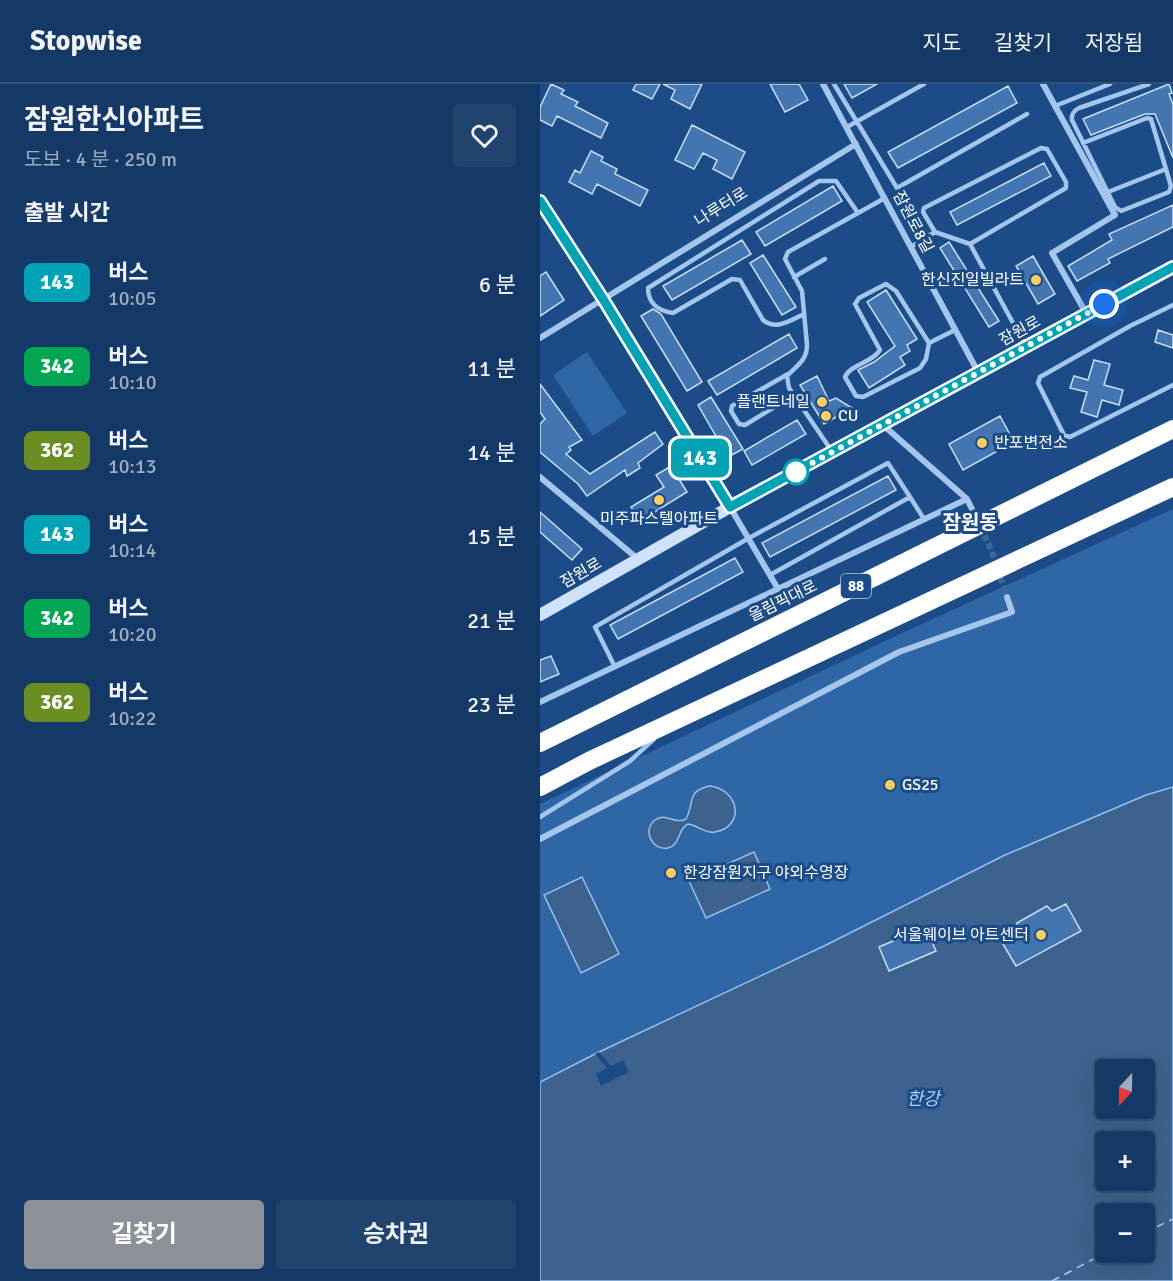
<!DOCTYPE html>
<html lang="ko">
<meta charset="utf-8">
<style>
body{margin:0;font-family:Signika,"Noto Sans KR",sans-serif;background:#21446f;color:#f1f3f6;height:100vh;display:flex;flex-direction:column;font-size:22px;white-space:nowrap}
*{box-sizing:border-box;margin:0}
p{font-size:20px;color:#9dacbf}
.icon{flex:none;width:33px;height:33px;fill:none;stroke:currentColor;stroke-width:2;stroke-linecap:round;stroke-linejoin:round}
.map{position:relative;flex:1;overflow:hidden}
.sheet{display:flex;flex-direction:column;background:#143966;width:540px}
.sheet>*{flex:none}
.badge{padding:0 12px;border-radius:9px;font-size:21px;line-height:39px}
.needle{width:39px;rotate:202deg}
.tools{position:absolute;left:555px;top:975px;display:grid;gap:12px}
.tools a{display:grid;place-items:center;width:60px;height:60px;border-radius:6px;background:#143966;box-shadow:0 6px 24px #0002,0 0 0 2px #33537a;font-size:30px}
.you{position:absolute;width:30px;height:30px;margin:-15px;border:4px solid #fff;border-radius:50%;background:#1a73e8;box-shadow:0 0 0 9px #1a73e833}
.map>.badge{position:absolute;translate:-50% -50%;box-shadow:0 0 0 3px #fff}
h2{padding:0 24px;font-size:22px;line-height:54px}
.round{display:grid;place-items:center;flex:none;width:63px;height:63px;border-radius:6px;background:#21446f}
.overview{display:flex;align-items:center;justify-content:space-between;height:102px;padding:0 24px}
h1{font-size:28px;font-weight:700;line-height:45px}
.primary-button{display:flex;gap:12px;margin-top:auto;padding:12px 24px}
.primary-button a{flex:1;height:69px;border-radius:6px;background:#8c9099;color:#fff;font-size:24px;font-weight:700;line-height:69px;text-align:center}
.primary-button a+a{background:#21446f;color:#f1f3f6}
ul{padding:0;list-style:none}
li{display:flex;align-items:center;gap:18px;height:84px;padding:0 24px}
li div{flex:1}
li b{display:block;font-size:22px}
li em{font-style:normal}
li .badge{min-width:66px;font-weight:700;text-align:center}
header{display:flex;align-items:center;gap:36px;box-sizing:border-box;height:84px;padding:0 30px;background:#143966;border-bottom:2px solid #33537a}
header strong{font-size:28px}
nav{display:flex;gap:33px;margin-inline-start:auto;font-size:21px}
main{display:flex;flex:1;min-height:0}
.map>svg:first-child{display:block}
.green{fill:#2e66a6}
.water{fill:#3e628e;stroke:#96c0ee;stroke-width:1.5;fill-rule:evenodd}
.pier{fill:#1b4c88}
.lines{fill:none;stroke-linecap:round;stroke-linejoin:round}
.ferry{stroke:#afcff4;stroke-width:1.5;stroke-dasharray:8 6;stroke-linecap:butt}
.building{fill:#4376b1;stroke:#c9dff9;stroke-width:1.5}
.street-tunnel{stroke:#3d679a;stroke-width:6;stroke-dasharray:6 3;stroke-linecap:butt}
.lane{stroke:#a4c5ec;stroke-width:4.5}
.street{stroke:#a4c5ec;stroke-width:6}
.secondary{stroke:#d0e2f9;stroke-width:12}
.highway{stroke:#fff;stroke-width:18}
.line-casing{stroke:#fff;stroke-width:14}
.line{stroke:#00a3b4;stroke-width:9}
.walk{stroke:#fff;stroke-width:6;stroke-dasharray:0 10.8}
.poi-dot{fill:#fece60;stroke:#1b4c88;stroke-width:2}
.stop-dot{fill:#fff;stroke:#00a3b4;stroke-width:3}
.labels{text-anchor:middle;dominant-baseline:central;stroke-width:6;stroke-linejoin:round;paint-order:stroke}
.shield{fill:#1b4c88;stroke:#bbc9db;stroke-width:1.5}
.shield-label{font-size:15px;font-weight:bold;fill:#fff}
.street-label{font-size:16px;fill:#fff;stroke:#1b4c88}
.poi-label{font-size:16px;fill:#fff;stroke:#1b4c88;text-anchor:start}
.water-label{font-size:18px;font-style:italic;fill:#afcff4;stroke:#1b4c88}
.quarter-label{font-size:20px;font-weight:bold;fill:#fff;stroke:#1b4c88}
</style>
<header>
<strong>Stopwise</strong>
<nav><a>지도</a><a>길찾기</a><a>저장됨</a></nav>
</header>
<main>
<section class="sheet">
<div class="overview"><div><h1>잠원한신아파트</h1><p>도보 · 4 분 · 250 m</p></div><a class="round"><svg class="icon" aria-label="heart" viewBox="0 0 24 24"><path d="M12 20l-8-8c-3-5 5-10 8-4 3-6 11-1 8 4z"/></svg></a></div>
<h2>출발 시간</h2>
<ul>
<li><span class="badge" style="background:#00a3b4;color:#fff">143</span><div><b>버스</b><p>10:05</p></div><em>6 분</em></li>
<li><span class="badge" style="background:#00a651;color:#fff">342</span><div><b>버스</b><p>10:10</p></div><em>11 분</em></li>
<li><span class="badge" style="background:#6b8e23;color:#fff">362</span><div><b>버스</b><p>10:13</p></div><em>14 분</em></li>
<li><span class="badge" style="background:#00a3b4;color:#fff">143</span><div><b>버스</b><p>10:14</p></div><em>15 분</em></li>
<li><span class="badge" style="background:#00a651;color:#fff">342</span><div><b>버스</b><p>10:20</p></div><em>21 분</em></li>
<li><span class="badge" style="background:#6b8e23;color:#fff">362</span><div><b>버스</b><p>10:22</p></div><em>23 분</em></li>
</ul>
<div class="primary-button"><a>길찾기</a><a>승차권</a></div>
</section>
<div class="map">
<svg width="633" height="1197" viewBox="0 0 633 1197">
<rect width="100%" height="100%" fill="#1b4c88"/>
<!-- green -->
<path class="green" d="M47 268 87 329 53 352 13 291Z
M633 425V704L377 814 284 862 59 968 0 998V720L360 550Z"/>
<!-- water -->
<path class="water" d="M170 702C200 706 205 743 175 748 164 750 158 741 148 740 137 745 141 761 128 764 112 767 102 746 115 736 126 728 135 741 146 735 155 718 146 707 170 702Z
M633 703V1197H0V998L59 968 284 862 465 771 606 711ZM566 986H604V1024H566ZM566 1058H604V1096H566ZM566 1130H604V1168H566Z
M214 768 230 805 166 834 149 797Z
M42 793 79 870 41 889 4 811Z"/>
<!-- pier -->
<path class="pier" d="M59 968 71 982 83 976 89 988 61 1002 56 990 67 984 55 970Z"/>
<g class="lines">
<!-- ferry -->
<path class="ferry" d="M604 1149 633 1135
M512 1197 567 1168"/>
</g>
<!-- building -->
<path class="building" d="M11 0 24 6 21 10 38 18 35 22 68 39 61 54 17 32 12 42 0 36V23Z
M96 0H120L112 15 93 6Z
M123 0H162L150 25 131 15 135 6Z
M230 0H259L268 16 245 28Z
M304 0H337L312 14Z
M629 0 632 9 629 10 633 20V74L615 30H605L551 51 543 35Z
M468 2 477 19 358 84 348 68Z
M152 41 205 68 192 95 173 85 177 76 163 69 154 85 135 76Z
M51 67 63 73 61 77 77 85 75 90 108 106 100 122 57 100 52 110 29 98 35 86 40 89Z
M504 79 511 92 417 141 410 128Z
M293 102 302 117 225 162 216 148Z
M633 121V143L568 175 570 179 537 197 528 182 572 156 569 150Z
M202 156 211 170 132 216 123 202Z
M409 158 459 237 449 243 400 164Z
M223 171 256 223 242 231 210 179Z
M493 172 515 210 498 220 476 182Z
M6 188 24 216 0 232V192Z
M346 206 377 255 367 261 370 267 360 273 365 281 329 304 318 286 334 278 355 262 327 218Z
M113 225 121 230 162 298 147 307 101 232Z
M618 246 633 251V264L615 258Z
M249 250 257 264 177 311 168 297Z
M554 276 570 280 564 301 583 306 579 321 562 316 557 333 541 328 547 308 530 304 534 292 548 296Z
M277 292 289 317 296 314 312 324 284 340 260 301Z
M0 300 42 356 29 363 31 366 26 370 50 390 115 348 123 360 98 379 100 384 87 392 85 386 47 412 38 400 0 368V340L5 335 0 328Z
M171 313 203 365 188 373 158 321Z
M460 332 474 358 423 386 409 360Z
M257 336 266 350 212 381 204 367Z
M131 382 147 408 100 437 91 423 124 403 116 391Z
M348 392 356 406 230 473 222 459Z
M0 428 42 465 32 476 0 448Z
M195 474 203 488 78 555 70 541Z
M11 572 19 590 0 598V576Z
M526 820 541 847 476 882 460 855 478 845 477 839 507 822 512 827Z
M386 843 396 867 349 887 339 863Z"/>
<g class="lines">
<!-- street-tunnel -->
<path class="street-tunnel" d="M433 427 450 463 467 513"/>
<!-- lane -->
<path class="lane" d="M294 0 357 104 487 30
M515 22 570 0
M307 43 384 0
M543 59 607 34 611 35 631 102 629 108 581 127 575 123 532 36C531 31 534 26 539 24L609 0
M568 108 626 85
M430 160 395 148 383 128 384 124 501 64 507 65 526 98V104L430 160 485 261
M371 163 395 148
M254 193 285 175
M633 221 590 242 500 293 498 299 524 351 530 353 633 301
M264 230C251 236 235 247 223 236L200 196 192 195 133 229C118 227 108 219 108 204L279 97H296L318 129
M389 259 356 207 346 200 319 214 315 220 340 266C332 279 311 280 305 293L316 312 323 313 380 284 386 275 389 259 415 246
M248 290 192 322 191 327 199 340 205 341 254 311
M291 366 249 304 247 292C256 282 267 277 267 261L262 207 245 175 248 168 345 114
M370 413 384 435
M75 583 55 543 209 454 348 379 370 413 230 491
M0 733 90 677 114 655"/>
<!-- street -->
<path class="street" d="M283 0 438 288
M503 0 575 131 512 169 546 229
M0 254 316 60
M343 341 427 415 433 427
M0 393 98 475
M190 423 238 505
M0 618 427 415
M0 755 359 568 472 528 467 513"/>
<!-- secondary -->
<path class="secondary" d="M0 117 63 215 190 423
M0 531 190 423 633 183"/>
<!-- highway -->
<path class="highway" d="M0 659 633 345
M0 703 49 677 633 403"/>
</g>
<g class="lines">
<!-- line casing -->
<g class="line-casing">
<path id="line" d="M0 117 63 215 190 423 633 183"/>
</g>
<!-- line -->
<use href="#line" class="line"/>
<!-- walk -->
<path class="walk" d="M256 388 250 391 564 220"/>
</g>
<!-- markers -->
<g class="poi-dot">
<circle cx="496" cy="196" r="6"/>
<circle cx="282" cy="318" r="6"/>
<circle cx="286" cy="332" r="6"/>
<circle cx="442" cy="359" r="6"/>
<circle cx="119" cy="416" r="6"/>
<circle cx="350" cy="701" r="6"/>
<circle cx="131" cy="789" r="6"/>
<circle cx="501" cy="851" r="6"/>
</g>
<circle class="stop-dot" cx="256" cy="388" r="12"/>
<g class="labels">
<!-- shield labels -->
<rect class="shield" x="301" y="490" width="30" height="24" rx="4.5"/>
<g class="shield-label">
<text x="316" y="502">88</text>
</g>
<!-- street labels -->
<g class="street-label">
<text transform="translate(181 123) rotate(-32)">나루터로</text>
<text transform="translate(373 138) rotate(62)">잠원로8길</text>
<text transform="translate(480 247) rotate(-29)">잠원로</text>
<text transform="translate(41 489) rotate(-30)">잠원로</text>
<text transform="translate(243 517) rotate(-26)">올림픽대로</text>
</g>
<!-- poi labels -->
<g class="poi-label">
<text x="484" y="196" text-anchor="end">한신진일빌라트</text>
<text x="270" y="318" text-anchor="end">플랜트네일</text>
<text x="298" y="332">CU</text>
<text x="454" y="359">반포변전소</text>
<text x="119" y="435" text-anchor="middle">미주파스텔아파트</text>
<text x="362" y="701">GS25</text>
<text x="143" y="789">한강잠원지구 야외수영장</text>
<text x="489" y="851" text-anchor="end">서울웨이브 아트센터</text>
</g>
<!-- water labels -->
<g class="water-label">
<text x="383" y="1015">한강</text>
</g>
<!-- quarter labels -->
<g class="quarter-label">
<text x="430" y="438">잠원동</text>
</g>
</g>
</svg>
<div class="tools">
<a><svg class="needle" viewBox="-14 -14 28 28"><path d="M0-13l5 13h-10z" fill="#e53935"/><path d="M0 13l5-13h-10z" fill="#9dacbf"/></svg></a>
<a>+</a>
<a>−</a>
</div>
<div class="you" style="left:564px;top:220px"></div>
<b class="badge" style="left:160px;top:374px;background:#00a3b4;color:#fff">143</b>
</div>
</main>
